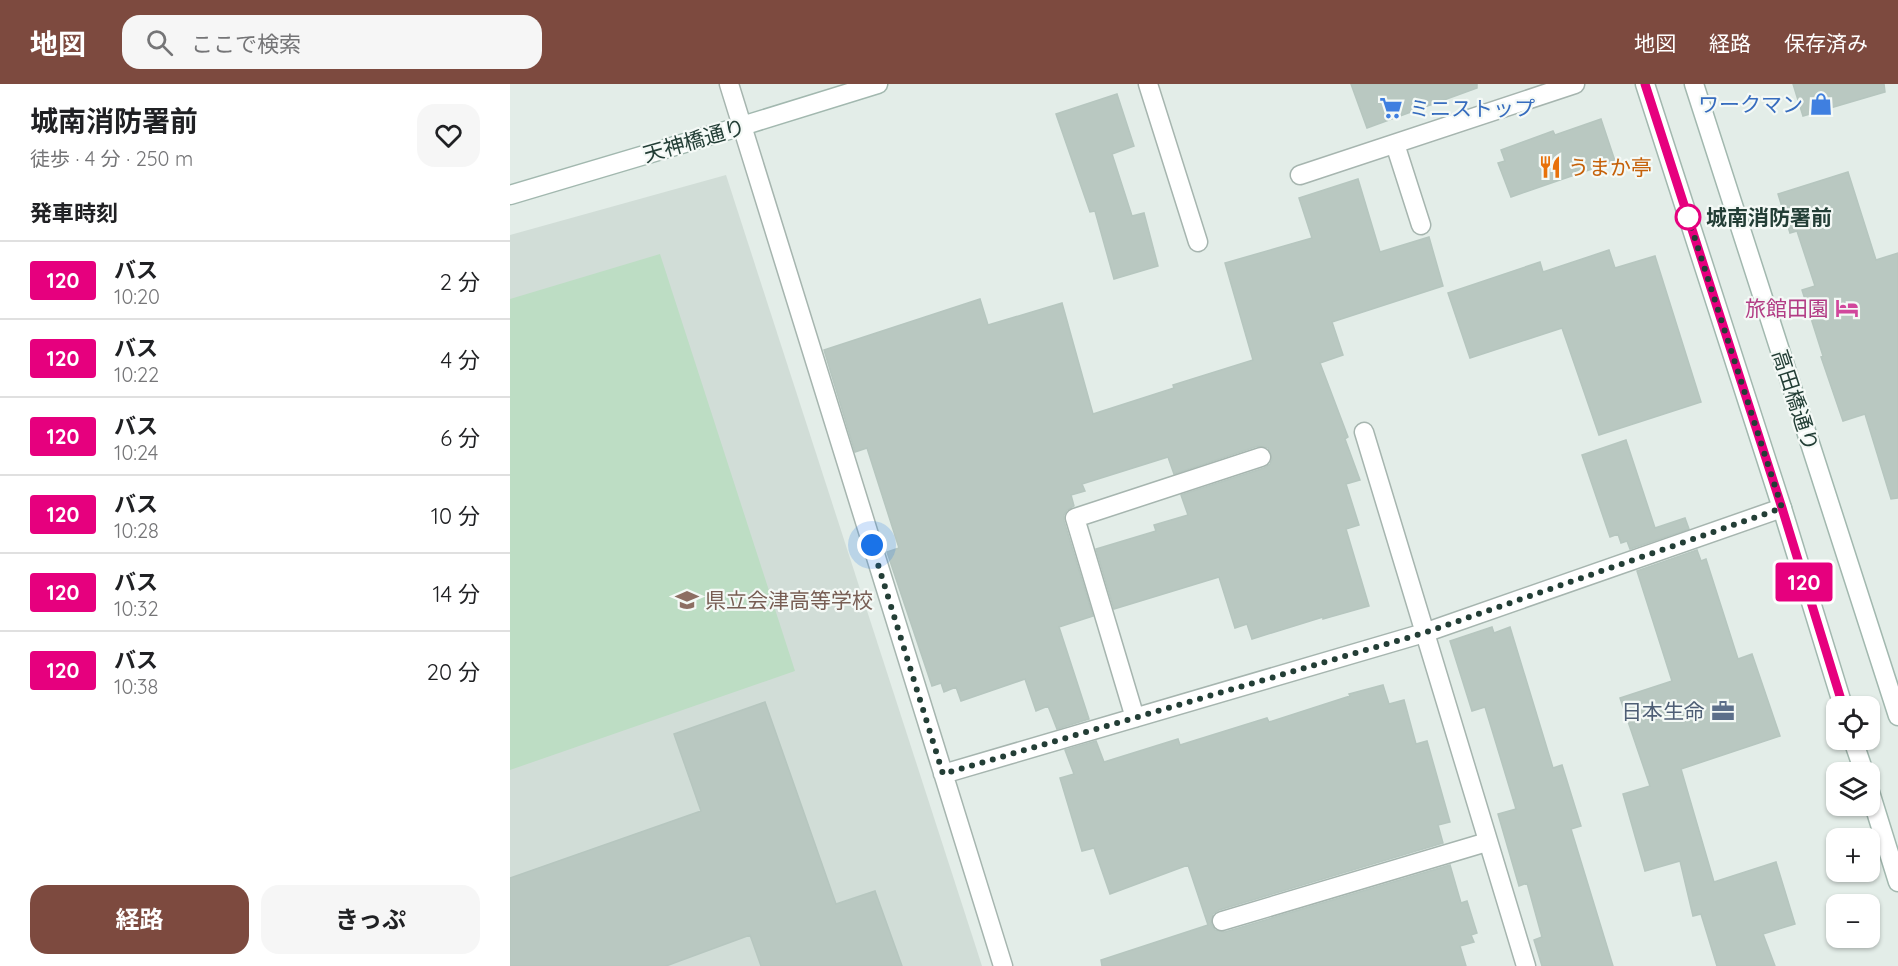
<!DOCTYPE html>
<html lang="ja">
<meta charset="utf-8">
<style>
body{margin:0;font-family:Quicksand,"Noto Sans JP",sans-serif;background:#f6f6f6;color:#202124;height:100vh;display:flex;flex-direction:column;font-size:22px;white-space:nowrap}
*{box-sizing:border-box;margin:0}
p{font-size:20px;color:#757577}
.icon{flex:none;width:33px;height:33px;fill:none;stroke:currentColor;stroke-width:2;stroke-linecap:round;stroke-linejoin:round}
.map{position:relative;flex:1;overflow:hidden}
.side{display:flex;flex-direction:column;background:#fff;width:510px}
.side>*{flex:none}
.badge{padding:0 12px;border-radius:4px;font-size:21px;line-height:39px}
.fabs{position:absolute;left:1316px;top:612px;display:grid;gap:12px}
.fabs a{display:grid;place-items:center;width:54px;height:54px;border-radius:12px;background:#fff;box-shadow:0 2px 4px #0004;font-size:30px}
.you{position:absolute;width:30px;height:30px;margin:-15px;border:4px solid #fff;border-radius:50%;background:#1a73e8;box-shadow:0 0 0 9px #1a73e833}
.map>.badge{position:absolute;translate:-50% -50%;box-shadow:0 0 0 3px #fff}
h2{padding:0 30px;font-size:22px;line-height:54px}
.round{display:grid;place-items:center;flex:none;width:63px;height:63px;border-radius:18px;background:#f6f6f6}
.headline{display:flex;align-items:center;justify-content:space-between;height:102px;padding:0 30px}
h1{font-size:28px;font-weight:700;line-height:45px}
.cta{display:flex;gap:12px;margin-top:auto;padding:12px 30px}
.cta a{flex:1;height:69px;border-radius:18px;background:#7d4a3f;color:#fff;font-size:24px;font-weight:700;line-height:69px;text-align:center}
.cta a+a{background:#f6f6f6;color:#202124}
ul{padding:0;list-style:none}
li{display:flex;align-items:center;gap:18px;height:78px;padding:0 30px;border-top:2px solid #e0e0e0}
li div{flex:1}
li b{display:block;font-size:22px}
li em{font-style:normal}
li .badge{min-width:66px;font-weight:700;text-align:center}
header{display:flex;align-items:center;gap:36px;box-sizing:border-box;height:84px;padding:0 30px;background:#7d4a3f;color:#fff}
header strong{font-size:28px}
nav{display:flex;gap:33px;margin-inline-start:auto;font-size:21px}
.search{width:420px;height:54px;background:#f6f6f6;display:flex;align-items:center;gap:15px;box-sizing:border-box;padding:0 21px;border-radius:18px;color:#757577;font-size:22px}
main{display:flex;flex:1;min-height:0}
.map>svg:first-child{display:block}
.built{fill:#d1ddd7}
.green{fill:#bdddc4}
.building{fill:#b9c8c1;stroke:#b6c6bf;stroke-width:1.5}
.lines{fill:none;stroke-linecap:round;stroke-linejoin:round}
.lane-casing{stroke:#a6b5af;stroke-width:21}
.street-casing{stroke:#a6b5af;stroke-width:21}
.secondary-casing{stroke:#a2b8af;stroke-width:21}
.lane{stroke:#fff;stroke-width:18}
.street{stroke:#fff;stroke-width:18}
.secondary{stroke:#fff;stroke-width:18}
.line-casing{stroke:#fff;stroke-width:14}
.line{stroke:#e6007e;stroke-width:9}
.walk{stroke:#233e36;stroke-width:6;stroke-dasharray:0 10.8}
.stop-dot{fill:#fff;stroke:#e6007e;stroke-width:3}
.labels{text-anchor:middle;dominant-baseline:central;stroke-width:4.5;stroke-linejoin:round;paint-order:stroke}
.shop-label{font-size:21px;fill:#366cbe;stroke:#f4f9f6;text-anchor:end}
.street-label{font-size:21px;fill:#233e36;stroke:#f4f9f6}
.food-label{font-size:21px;fill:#c56008;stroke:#f4f9f6;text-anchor:start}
.stop-label{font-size:21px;font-weight:bold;fill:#233e36;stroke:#f4f9f6;text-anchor:start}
.hotel-label{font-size:21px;fill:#b23c85;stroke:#f4f9f6;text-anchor:end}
.education-label{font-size:21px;fill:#785e54;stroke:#f4f9f6;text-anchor:start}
.service-label{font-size:21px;fill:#4e5e75;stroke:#f4f9f6;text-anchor:end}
</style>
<header>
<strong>地図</strong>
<div class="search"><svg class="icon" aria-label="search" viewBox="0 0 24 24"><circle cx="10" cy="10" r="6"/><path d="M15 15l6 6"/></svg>ここで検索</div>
<nav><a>地図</a><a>経路</a><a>保存済み</a></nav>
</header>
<main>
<section class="side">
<div class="headline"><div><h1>城南消防署前</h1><p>徒歩 · 4 分 · 250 m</p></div><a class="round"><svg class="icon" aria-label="heart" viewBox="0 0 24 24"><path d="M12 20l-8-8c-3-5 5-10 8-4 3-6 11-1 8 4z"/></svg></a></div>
<h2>発車時刻</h2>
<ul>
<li><span class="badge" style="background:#e6007e;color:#fff">120</span><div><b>バス</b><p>10:20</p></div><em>2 分</em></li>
<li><span class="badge" style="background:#e6007e;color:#fff">120</span><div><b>バス</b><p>10:22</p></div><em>4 分</em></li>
<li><span class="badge" style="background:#e6007e;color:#fff">120</span><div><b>バス</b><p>10:24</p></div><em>6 分</em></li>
<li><span class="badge" style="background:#e6007e;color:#fff">120</span><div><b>バス</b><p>10:28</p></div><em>10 分</em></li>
<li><span class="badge" style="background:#e6007e;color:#fff">120</span><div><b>バス</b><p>10:32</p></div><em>14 分</em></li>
<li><span class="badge" style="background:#e6007e;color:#fff">120</span><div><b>バス</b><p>10:38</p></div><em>20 分</em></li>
</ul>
<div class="cta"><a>経路</a><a>きっぷ</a></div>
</section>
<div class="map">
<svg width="1388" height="882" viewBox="0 0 1388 882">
<rect width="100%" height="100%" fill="#e3ede8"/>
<!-- built -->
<path class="built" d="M216 91 472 882H0V151Z"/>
<!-- green -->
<path class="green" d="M150 170 285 587 0 686V215Z"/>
<!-- building -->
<path class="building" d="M841 0H967V4L857 44Z
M1283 0H1374L1375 8 1293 32Z
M607 10 624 62 602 70 622 132 634 129 648 182 604 195 585 127 580 128 546 30Z
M1091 35 1105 77 1001 113 988 79 995 77 991 66 1043 47 1045 51Z
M1338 88 1366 176 1388 169V414L1381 415 1355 330 1333 337 1311 273 1313 272 1292 206 1305 202 1287 147 1280 149 1268 110Z
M848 95 870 168 919 153 933 202 822 238 833 271 810 279 838 353 835 355 850 396 836 400 849 441 836 445 859 522 813 535V533L742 555 737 540 725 544 709 493 604 525 586 465 646 447 644 441 678 431 671 411 754 384 760 380 762 375 758 364 748 362 664 390 658 373 572 400 575 407 561 411 564 422 557 426 554 431V437L583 532 549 543 579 635 547 645 538 622 526 627 515 595 451 617 446 603 434 608 431 599 422 602 377 468 389 464 357 364 345 368 314 266 470 215 478 241 552 219 583 330 664 304 663 301 743 276 715 179 802 154 789 114Z
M1099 166 1105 184 1145 172 1191 318 1089 351 1052 244 960 274 938 209 1030 178 1033 188Z
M1116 356 1145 444 1175 434 1179 445 1120 465 1117 457 1111 459 1108 450 1100 453 1072 371Z
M1187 466 1191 477 1196 475 1228 575 1242 570 1270 652 1171 685 1204 798 1266 778 1285 840 1253 850 1265 882H1207L1191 830 1183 832 1170 777 1135 787 1113 710 1140 702 1110 614 1162 597 1127 487Z
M982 543 984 549 1000 543 1043 684 1052 681 1071 742 1061 745 1103 882H1032L1024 856 1032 853 1017 799 1009 802 988 730 1006 725 975 623 962 627 940 557Z
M873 601 879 620 894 616 906 660 917 657 940 738 928 741 933 759 709 826 703 830 701 840 705 846 715 848 940 781 951 819 957 817 967 849 961 851 964 858 950 862 956 882H592L591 876 698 841 678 781 600 810 584 764 572 767 550 694 564 690 555 666 586 657 594 678 668 655 670 661 757 634 759 638 840 612 839 610Z
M255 618 326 820 365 807 392 882H251L240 851 156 882H0V794L191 727 164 650Z"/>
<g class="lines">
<!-- lane casing -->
<g class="lane-casing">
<path id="lane" d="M885 60 911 141
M790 91 1065 0"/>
</g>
<!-- street casing -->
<g class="street-casing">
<path id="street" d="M219 0 493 882
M638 0 688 158
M854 348 1016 882
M625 634 565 434 751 373
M433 690 914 549 1272 424
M712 837 977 758"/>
</g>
<!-- secondary casing -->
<g class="secondary-casing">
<path id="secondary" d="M1135 0 1272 424 1333 622
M1184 0 1388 632
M0 111 232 42 368 0
M1343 656 1354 688
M1359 705 1388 798"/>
</g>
<!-- lane -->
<use href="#lane" class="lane"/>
<!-- street -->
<use href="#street" class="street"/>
<!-- secondary -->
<use href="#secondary" class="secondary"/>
</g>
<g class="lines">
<!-- line casing -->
<g class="line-casing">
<path id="line" d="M1135 0 1272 424 1333 622"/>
</g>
<!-- line -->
<use href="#line" class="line"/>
<!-- walk -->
<path class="walk" d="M362 461 433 690 914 549 1272 424 1178 133"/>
</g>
<!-- icons -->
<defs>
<g id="shop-bare" transform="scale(1.8)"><path d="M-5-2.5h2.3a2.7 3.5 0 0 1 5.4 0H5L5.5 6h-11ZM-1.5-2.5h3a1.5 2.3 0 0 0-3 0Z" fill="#3f7fe0" stroke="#f4f9f6" stroke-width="2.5" paint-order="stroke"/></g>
<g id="supermarket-bare" transform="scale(1.8)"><path d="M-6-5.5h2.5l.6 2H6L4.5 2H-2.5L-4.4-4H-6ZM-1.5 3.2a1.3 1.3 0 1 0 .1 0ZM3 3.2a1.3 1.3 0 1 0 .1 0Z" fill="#3f7fe0" stroke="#f4f9f6" stroke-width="2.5" paint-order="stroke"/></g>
<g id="restaurant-bare" transform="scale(1.8)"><path d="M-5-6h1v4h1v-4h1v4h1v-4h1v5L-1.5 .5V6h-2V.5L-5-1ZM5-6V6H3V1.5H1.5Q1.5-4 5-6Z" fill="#e8710a" stroke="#f4f9f6" stroke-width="2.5" paint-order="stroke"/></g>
<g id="hotel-bare" transform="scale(1.8)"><path d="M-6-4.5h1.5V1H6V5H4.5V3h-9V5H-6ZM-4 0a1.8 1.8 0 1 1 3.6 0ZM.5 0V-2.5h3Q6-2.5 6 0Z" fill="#d1479c" stroke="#f4f9f6" stroke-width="2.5" paint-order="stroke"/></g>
<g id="school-bare" transform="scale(1.8)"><path d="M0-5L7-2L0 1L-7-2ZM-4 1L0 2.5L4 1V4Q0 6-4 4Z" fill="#8d6e63" stroke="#f4f9f6" stroke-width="2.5" paint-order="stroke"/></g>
<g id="office-bare" transform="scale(1.8)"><path d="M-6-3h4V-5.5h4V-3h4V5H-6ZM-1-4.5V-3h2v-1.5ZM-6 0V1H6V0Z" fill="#5c6f8a" stroke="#f4f9f6" stroke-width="2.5" paint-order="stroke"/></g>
</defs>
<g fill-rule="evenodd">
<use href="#shop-bare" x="1311" y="20"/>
<use href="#supermarket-bare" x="881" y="24"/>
<use href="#restaurant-bare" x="1040" y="83"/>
<use href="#hotel-bare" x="1337" y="224"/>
<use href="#school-bare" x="177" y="516"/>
<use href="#office-bare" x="1213" y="627"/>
</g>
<!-- markers -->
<circle class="stop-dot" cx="1178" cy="133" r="12"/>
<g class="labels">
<!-- shop labels -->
<g class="shop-label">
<text x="1293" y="20">ワークマン</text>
<text x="899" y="24" text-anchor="start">ミニストップ</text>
</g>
<!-- street labels -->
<g class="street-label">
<text transform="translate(184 56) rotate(-16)">天神橋通り</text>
<text transform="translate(1286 316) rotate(72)">高田橋通り</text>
</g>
<!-- food labels -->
<g class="food-label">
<text x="1058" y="83">うまか亭</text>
</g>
<!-- stop labels -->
<g class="stop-label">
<text x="1196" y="133">城南消防署前</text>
</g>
<!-- hotel labels -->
<g class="hotel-label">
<text x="1319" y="224">旅館田園</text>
</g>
<!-- education labels -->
<g class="education-label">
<text x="195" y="516">県立会津高等学校</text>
</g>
<!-- service labels -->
<g class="service-label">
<text x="1195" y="627">日本生命</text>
</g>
</g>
</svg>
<div class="fabs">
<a><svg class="icon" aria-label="locate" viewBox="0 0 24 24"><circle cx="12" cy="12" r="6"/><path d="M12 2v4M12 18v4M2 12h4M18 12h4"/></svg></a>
<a><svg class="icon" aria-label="layers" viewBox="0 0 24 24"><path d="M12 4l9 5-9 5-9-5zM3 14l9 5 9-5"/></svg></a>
<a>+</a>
<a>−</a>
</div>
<div class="you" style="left:362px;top:461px"></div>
<b class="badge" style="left:1294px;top:498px;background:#e6007e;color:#fff">120</b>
</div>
</main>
